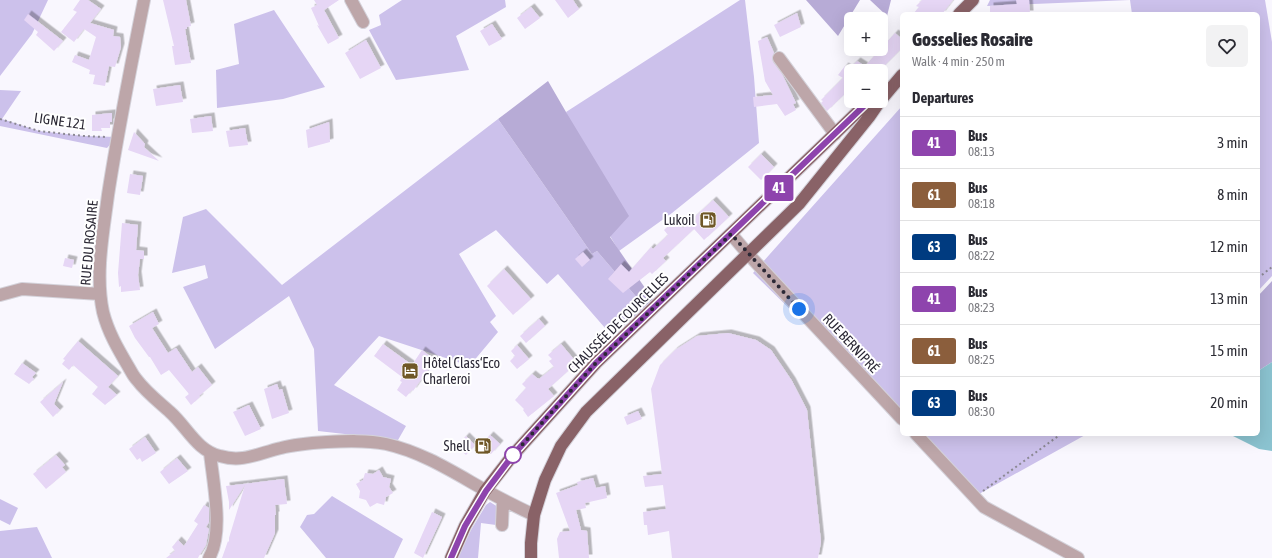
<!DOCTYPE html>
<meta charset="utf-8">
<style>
body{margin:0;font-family:"Asap Condensed",sans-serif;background:#f2f2f3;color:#2b2b33;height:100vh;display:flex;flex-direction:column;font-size:15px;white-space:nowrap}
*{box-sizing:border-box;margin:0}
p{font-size:13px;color:#7c7c81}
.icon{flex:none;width:22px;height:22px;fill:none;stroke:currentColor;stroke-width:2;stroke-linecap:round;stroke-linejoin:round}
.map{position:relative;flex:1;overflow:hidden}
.drawer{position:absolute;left:900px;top:12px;width:360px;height:424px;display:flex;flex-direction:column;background:#fff;border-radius:6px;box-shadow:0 4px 16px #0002}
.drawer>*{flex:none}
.badge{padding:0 8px;border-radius:3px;font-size:14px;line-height:26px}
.fabs{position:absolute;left:844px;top:12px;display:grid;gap:8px}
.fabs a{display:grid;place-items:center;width:44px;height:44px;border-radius:6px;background:#fff;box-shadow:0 4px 16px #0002;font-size:20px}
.you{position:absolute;width:20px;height:20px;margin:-10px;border:3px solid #fff;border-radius:50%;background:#1a73e8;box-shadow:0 0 0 6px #1a73e833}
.map>.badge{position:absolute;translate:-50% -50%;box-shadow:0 0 0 2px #fff}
h2{padding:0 12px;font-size:15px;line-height:36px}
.round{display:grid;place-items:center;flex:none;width:42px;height:42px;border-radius:6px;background:#f2f2f3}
.head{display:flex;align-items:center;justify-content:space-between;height:68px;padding:0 12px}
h1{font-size:19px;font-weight:800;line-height:30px}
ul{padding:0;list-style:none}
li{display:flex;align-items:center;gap:12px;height:52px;padding:0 12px;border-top:1px solid #e1e1e2}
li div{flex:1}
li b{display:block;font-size:15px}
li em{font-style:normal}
li .badge{min-width:44px;font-weight:700;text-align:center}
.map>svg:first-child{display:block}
.green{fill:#ccc1eb}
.forest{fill:#b7abd6}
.water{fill:#8bc3d0}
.building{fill:#e6d6f5;filter:url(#shadow)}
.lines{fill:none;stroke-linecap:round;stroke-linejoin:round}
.minor-casing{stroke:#d4d2da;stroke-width:14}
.major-casing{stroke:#d4d2da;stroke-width:14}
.path{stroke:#8c8994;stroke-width:2;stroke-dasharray:2 3;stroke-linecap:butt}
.minor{stroke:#bda6a9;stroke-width:12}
.major{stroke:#896267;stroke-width:12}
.line-casing{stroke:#fff;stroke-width:9}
.line{stroke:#8e44ad;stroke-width:6}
.walk{stroke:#2b2835;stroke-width:4;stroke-dasharray:0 7.2}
.stop-dot{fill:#fff;stroke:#8e44ad;stroke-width:2}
.labels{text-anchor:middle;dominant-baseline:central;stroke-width:4;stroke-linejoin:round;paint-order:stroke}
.street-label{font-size:14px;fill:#2b2835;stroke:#fff}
.poi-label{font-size:14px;fill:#2b2835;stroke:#fff;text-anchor:end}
</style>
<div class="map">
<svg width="1272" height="558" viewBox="0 0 1272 558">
<defs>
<filter id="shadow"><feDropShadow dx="3.5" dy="-3.5" stdDeviation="0" flood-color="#0004"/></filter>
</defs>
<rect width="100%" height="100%" fill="#f9f7fe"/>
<!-- green -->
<path class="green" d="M0 0H48L32 34 0 76Z
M402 0H505L506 7 456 36 469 70 396 80 369 30 381 25 379 15Z
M740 0H745L754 77 759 143 672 213 619 251 610 236 566 112Z
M990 0H1265L1272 42V276L1258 291V14H1132L1130 0 987 6Z
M274 10 325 87 283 99 217 108 216 70 239 64 234 24Z
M0 90 21 91 2 119 39 131 84 136 117 137 107 148 0 126Z
M902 106V419L753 273Z
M498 119 592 254 597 251 645 307 612 336 558 274 547 284 496 230 459 254 496 316 490 322 498 332 472 363 476 368 379 336 334 385 406 426 398 440 318 431 314 349 289 296 215 349 183 287 208 278 205 265 172 273 183 217 206 209 282 285Z
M917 434H1087L979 494Z
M332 496 403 539 394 558H326L300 527 307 515 314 514Z
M0 499 18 508 10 525 0 520Z
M490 502 498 507 496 525 481 523 478 558H458L471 530 486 505Z
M37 527 52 558H0V531Z"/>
<!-- forest -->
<path class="forest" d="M806 0H860L838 36Z
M870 0H891L887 16Z
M548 81 566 112 629 216 610 237 654 301 645 307 597 251 592 254 498 119Z
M1272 281V362L1258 371V296Z"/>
<!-- water -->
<path class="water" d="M1272 362V451L1259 449 1229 434H1258V371Z"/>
<!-- building -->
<path class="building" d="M80 0H88L101 9 90 23 114 30 113 36 120 37 121 47 115 67 109 66 105 86 93 84 95 75 89 74 90 70 72 62 75 55 89 60 96 37 84 29 74 42 61 32 77 12 73 10Z
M163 0H186L191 26 187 27V29H185L191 63 175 65 172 46H174Z
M314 0H339L324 10 339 38 328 44 317 25 319 26 311 8 317 5Z
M555 0H573L579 9 568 18Z
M922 0H953L942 14H913L919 7 916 6Z
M1016 0H1029L1030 14H1018V13L990 14V6L1017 4Z
M531 7 540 18 525 29 517 18Z
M797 13 801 27 780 37 774 25Z
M28 14 63 41 54 51 36 35 38 32 24 20Z
M492 24 502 39 489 46 480 31Z
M895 33 902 39V48L879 71H851V88L827 111 821 103 823 101 821 100 843 78 838 75 845 66 849 69 857 61 865 66Z
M767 37 774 53 772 58 773 62 782 74 796 103 793 104 796 110 785 116 777 104 754 107 753 97 773 95 765 81 758 41Z
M366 40 381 68 360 79 345 53Z
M180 85 183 102 156 106 153 89Z
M112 113V122H110V128H101L102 131H92V115Z
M211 116 213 131 192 133 190 119Z
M329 122 330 142 308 148 306 130Z
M245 128 248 145 229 147 226 131Z
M134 132 145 144 144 147 159 161 128 150Z
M761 154 774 167 761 180 748 167Z
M130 174 143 176 140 195 127 193Z
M713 200 729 217 704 240 694 229 663 258 666 261 652 274 650 272 623 293 608 279 621 264 629 272 651 247 653 249 668 235 664 230 675 219 683 228Z
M122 223 138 225 136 250 144 251V259H140L138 275 140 290 121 292V286L119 287 118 273Z
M583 252 590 260 582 267 575 259Z
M65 258 74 260 72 268 63 266Z
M504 269 531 299 513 315 487 286Z
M153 312 159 324 152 328 168 353 176 348 192 372 198 367 212 385 199 396 200 397 191 405 185 397 189 394 169 370 161 375 150 357H149L135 338 129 326Z
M539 319 545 326 526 343 520 336Z
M728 333 756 340 771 350 792 381 807 410 821 542 818 558H672L669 531 648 535 647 525H644L643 512 666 509 663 485 645 487 643 476 662 474 651 389 660 365 675 350 697 336Z
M78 341 118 376 108 387 117 395 105 405 92 394 98 387 73 365 69 370 62 364 65 360 63 359Z
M383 344 412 365 422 350 435 360 413 391 412 390 406 397 397 390 402 382 400 381 402 377 374 356Z
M561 344 577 363 548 389 554 396 528 417 523 410 524 409 515 400 526 388 522 384 532 374 537 378H538L539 379 554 367 549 361 552 359 548 355Z
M517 345 529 359 517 369 510 361 515 356 511 351Z
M22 363 36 373 32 377 34 379 29 384 14 374Z
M63 382 54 404 60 410 53 417 40 402Z
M277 384 279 390 282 389 289 413 272 419 264 389Z
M249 405 261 429 245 436 233 412Z
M638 411 642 419 627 425 624 417Z
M490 435 500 444 491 454 481 445Z
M466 436 475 445 466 455 457 446Z
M145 437 156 453 142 462 140 458 137 460 129 449Z
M56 455 65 465 62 467 66 472 46 489 33 474Z
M177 458 188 471 169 484 160 472Z
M379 470 383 477 391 479 389 487 393 493 386 497 384 505 377 503 370 507 366 500 359 498 360 491 356 484 363 480 365 473 373 474Z
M593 478 596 488 605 486 607 498 585 503 586 508 576 510 581 530 587 531 589 558H559L557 539 560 532 570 531 556 493 578 485 577 482Z
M284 479 287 504 275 505 276 515H275V533L264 558H222L228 541 229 542V538L245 485 229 510V502L226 486Z
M204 505 209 508V522L206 527 209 529 208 534 206 545 199 556 198 558H166L175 551 172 547 178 540 184 546 198 524 194 521Z
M432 512 442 517 423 558 414 553Z"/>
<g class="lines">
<!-- minor casing -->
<g class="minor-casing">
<path id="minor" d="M144 0C131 65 118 130 108 195 103 234 95 274 103 312 108 332 118 349 128 366 131 371 133 376 137 380 146 392 159 402 170 412 187 427 197 451 220 456 243 463 259 453 281 448 296 444 311 443 327 442 346 441 367 440 386 444 422 452 453 472 485 490 501 499 517 507 534 515
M351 0 363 22
M779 58 835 134
M731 234 748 254 902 419
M0 295 22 289 100 294
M916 434 984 507 1078 558
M502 525 503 500
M209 558C224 533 213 482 210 453"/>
</g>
<!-- major casing -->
<g class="major-casing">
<path id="major" d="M959 14 973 0
M881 100 902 75
M451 558 465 526 485 491 513 455 596 363 869 101
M531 558V543L534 515 545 480 561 446 586 412 799 204 869 117 880 101"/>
</g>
<!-- path -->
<path class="path" d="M0 119 39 131 84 136 106 137
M1258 278 1272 267
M983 491 1061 434"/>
<!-- minor -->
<use href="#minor" class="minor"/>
<!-- major -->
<use href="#major" class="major"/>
</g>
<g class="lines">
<!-- line casing -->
<g class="line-casing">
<path id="line" d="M451 558 465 526 486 491 513 455 596 363 869 101"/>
</g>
<!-- line -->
<use href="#line" class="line"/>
<!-- walk -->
<path class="walk" d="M513 455 596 363 731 234 799 309"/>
</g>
<!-- icons -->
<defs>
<g id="fuel-square" transform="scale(0.9)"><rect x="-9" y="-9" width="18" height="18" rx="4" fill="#6f5727" stroke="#fff"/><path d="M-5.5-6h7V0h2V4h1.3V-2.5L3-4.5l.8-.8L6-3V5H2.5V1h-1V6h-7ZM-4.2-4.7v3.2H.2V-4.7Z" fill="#fff"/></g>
<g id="hotel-square" transform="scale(0.9)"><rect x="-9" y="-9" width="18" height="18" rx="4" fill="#6f5727" stroke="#fff"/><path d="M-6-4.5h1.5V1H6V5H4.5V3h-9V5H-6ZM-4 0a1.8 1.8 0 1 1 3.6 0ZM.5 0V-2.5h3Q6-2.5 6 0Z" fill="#fff"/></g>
</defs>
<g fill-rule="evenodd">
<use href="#fuel-square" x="708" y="220"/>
<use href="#hotel-square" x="410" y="371"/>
<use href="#fuel-square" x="483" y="446"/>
</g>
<!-- markers -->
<circle class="stop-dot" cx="513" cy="455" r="8"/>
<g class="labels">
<!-- street labels -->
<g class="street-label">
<text transform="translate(60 121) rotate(8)">LIGNE 121</text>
<text transform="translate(89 243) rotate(-85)">RUE DU ROSAIRE</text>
<text transform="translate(618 323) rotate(-45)">CHAUSSÉE DE COURCELLES</text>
<text transform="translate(851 343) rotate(47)">RUE BERNIPRÉ</text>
</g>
<!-- poi labels -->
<g class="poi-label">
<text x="695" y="220">Lukoil</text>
<text x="423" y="363" text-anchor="start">Hôtel Class‘Eco<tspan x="423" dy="16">Charleroi</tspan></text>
<text x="470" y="446">Shell</text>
</g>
</g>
</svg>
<div class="fabs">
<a>+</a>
<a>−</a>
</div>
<div class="you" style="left:799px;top:309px"></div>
<b class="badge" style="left:779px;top:188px;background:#8e44ad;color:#fff">41</b>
<section class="drawer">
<div class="head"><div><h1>Gosselies Rosaire</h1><p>Walk · 4 min · 250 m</p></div><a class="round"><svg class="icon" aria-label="heart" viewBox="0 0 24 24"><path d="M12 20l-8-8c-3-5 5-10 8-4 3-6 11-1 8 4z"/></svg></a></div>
<h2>Departures</h2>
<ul>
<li><span class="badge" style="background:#8e44ad;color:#fff">41</span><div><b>Bus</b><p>08:13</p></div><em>3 min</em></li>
<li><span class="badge" style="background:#8b5e3c;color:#fff">61</span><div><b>Bus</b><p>08:18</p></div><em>8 min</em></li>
<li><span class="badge" style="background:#003b80;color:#fff">63</span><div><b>Bus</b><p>08:22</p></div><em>12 min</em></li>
<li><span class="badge" style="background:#8e44ad;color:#fff">41</span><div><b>Bus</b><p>08:23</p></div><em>13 min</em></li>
<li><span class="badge" style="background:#8b5e3c;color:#fff">61</span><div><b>Bus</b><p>08:25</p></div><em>15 min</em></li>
<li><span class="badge" style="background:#003b80;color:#fff">63</span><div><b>Bus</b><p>08:30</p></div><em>20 min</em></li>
</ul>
</section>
</div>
